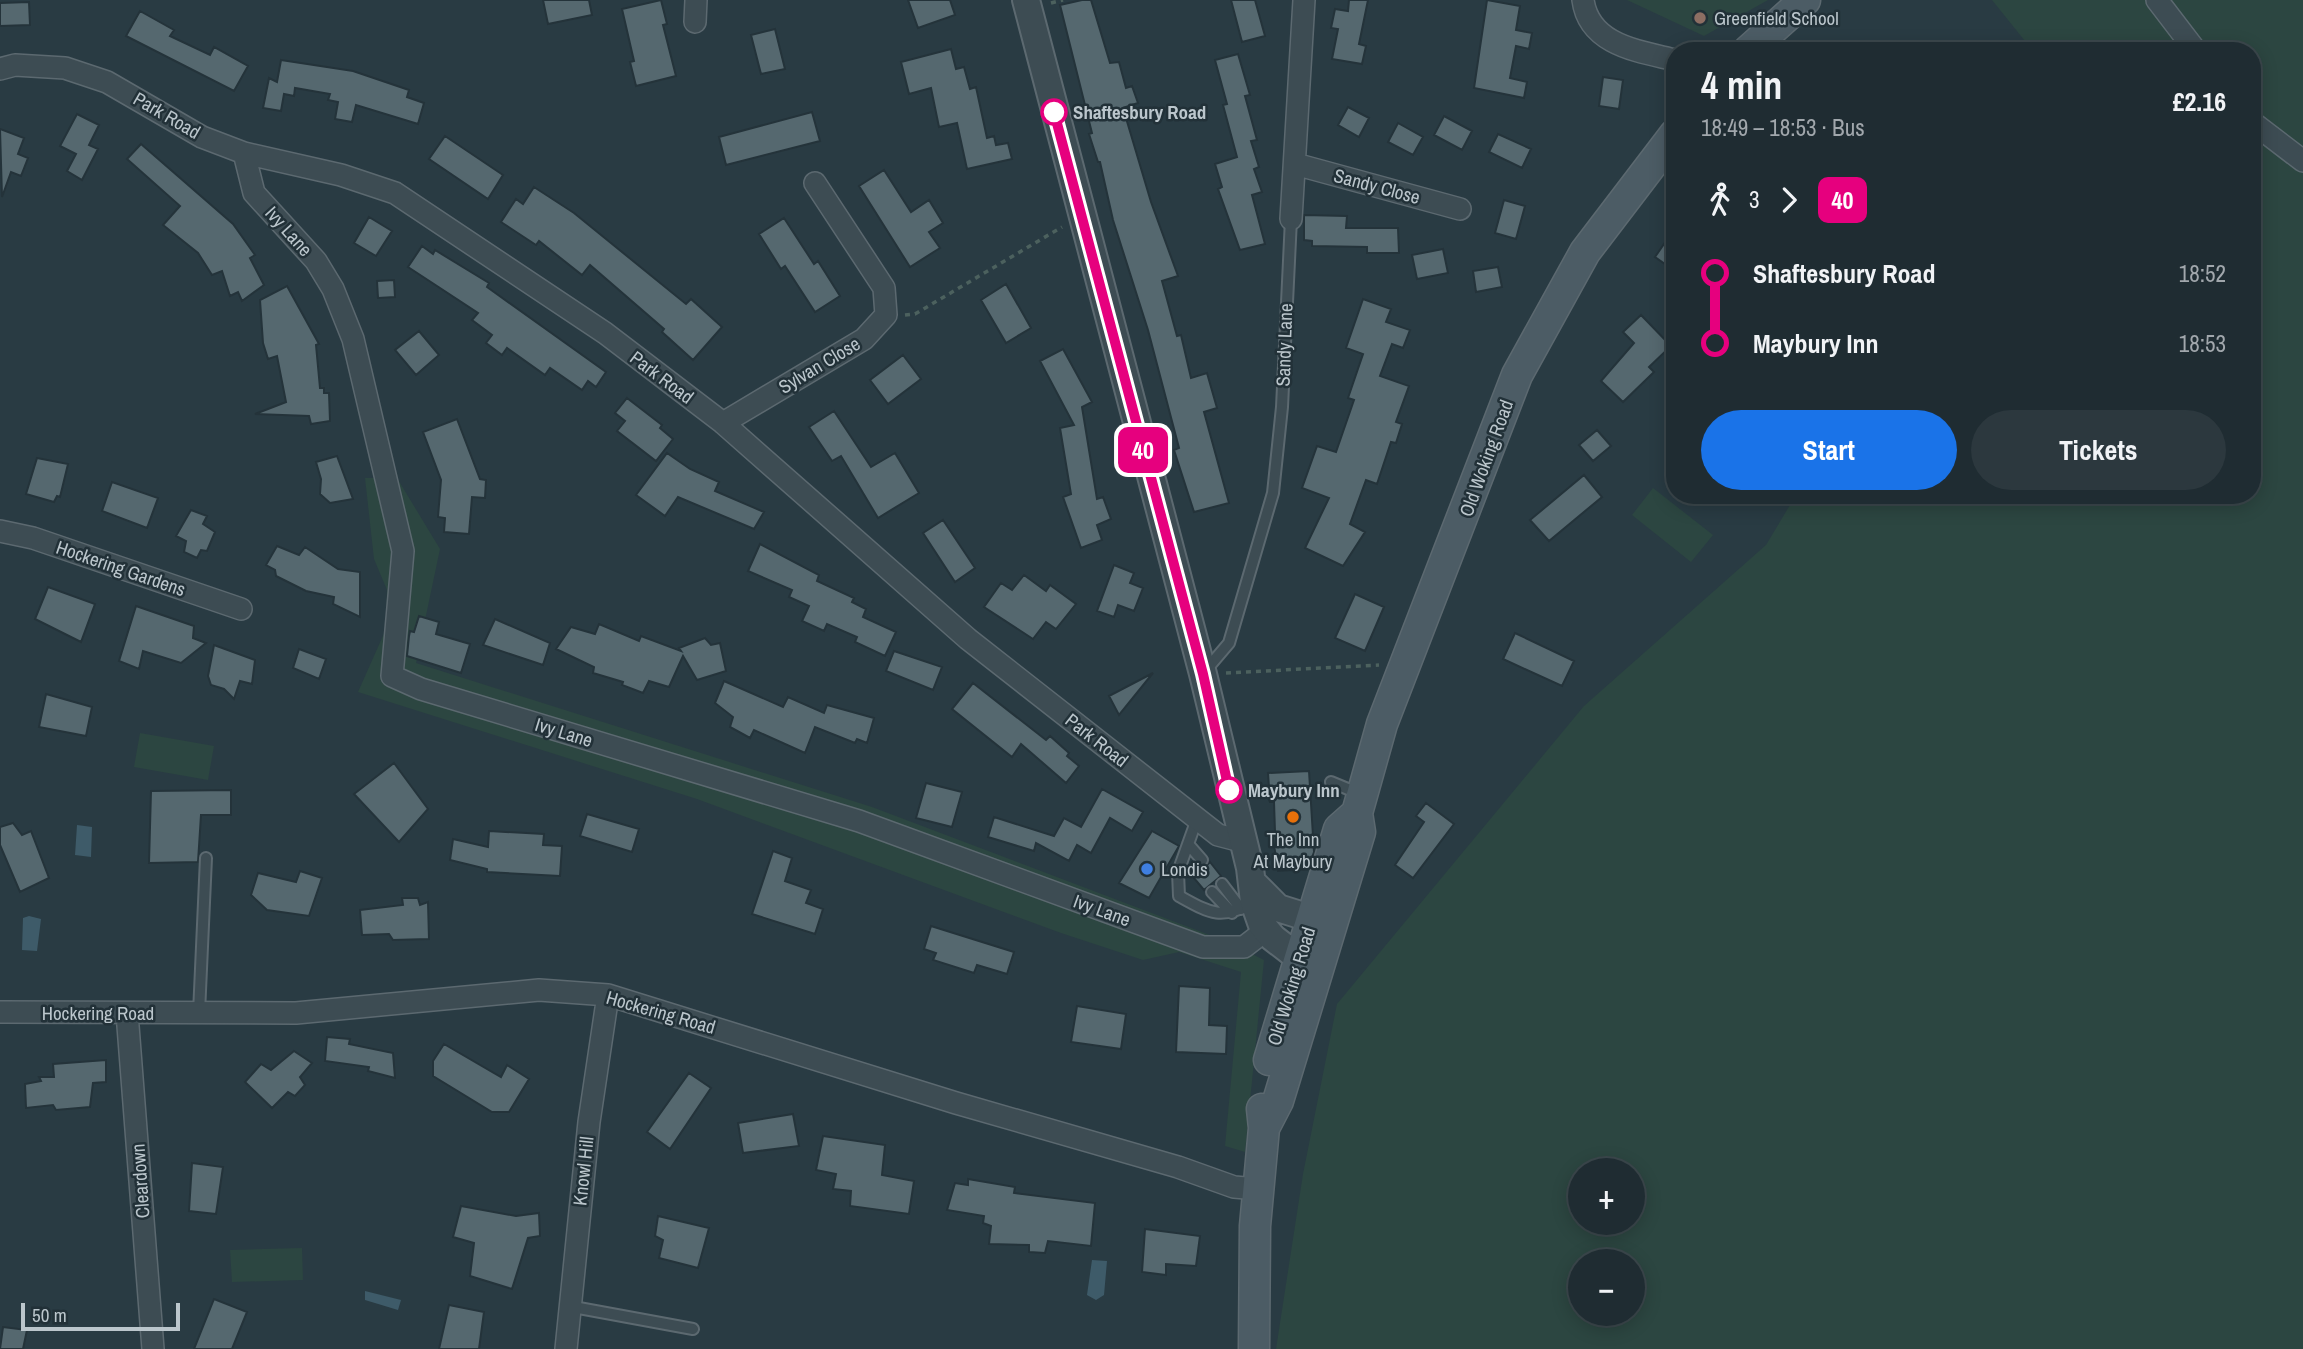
<!DOCTYPE html>
<meta charset="utf-8">
<style>
body{margin:0;font-family:"Archivo Narrow",sans-serif;background:#2c383e;color:#f1f3f6;height:100vh;display:flex;flex-direction:column;font-size:26px;white-space:nowrap}
*{box-sizing:border-box;margin:0}
p{font-size:23px;color:#a1a7ac}
.icon{flex:none;width:38px;height:38px;fill:none;stroke:currentColor;stroke-width:2;stroke-linecap:round;stroke-linejoin:round}
.map{position:relative;flex:1;overflow:hidden}
.details{position:absolute;left:1666px;top:42px;width:595px;height:462px;display:flex;flex-direction:column;background:#1f2c32;border-radius:28px;box-shadow:0 4px 18px #0003,0 0 0 2px #3c484d}
.details>*{flex:none}
.badge{padding:0 14px;border-radius:10px;font-size:24px;line-height:46px}
.buttons{position:absolute;left:1568px;top:1158px;display:grid;gap:14px}
.buttons a{display:grid;place-items:center;width:77px;height:77px;border-radius:50%;background:#1f2c32;box-shadow:0 4px 18px #0003,0 0 0 2px #3c484d;font-size:35px}
.scale{position:absolute;left:21px;bottom:18px;width:159px;box-sizing:border-box;padding-left:7px;border:4px solid #bbc6cc;border-top:0;font-size:19px;line-height:24px;white-space:nowrap;color:#bbc6cc;-webkit-text-stroke:5px #223138;paint-order:stroke}
.map>.badge{position:absolute;translate:-50% -50%;box-shadow:0 0 0 4px #fff}
.legs{display:flex;align-items:center;gap:10px;height:77px;padding:0 35px;font-size:23px}
.legs p{margin-inline-start:auto}
.headline{display:flex;align-items:center;justify-content:space-between;height:119px;padding:0 35px}
h1{font-size:38px;font-weight:700;line-height:52px}
.action{display:flex;gap:14px;margin-top:auto;padding:14px 35px}
.action a{flex:1;height:80px;border-radius:42px;background:#1a73e8;color:#fff;font-size:28px;font-weight:700;line-height:80px;text-align:center}
.action a+a{background:#2c383e;color:#f1f3f6}
ul{padding:0 35px;list-style:none}
li{display:flex;align-items:center;gap:24px;height:70px;font-size:26px}
li i{display:grid;place-items:center;width:10px;height:100%;margin:0 9px;background:currentColor}
li i::after{content:'';width:18px;height:18px;margin:-9px;border:5px solid;border-radius:50%;background:#1f2c32}
li p{margin-inline-start:auto}
li:first-child i{background:linear-gradient(#0000 50%,currentColor 0)}
li:last-child i{background:linear-gradient(currentColor 50%,#0000 0)}
.map>svg:first-child{display:block}
.green{fill:#2c4641;fill-rule:evenodd}
.water{fill:#3e5b69}
.building{fill:#55686f;stroke:#24333a;stroke-width:2}
.lines{fill:none;stroke-linecap:round;stroke-linejoin:round}
.service-casing{stroke:#5c6970;stroke-width:14}
.minor-casing{stroke:#5c6970;stroke-width:24}
.tertiary-casing{stroke:#5c6970;stroke-width:30}
.secondary-casing{stroke:#5c6970;stroke-width:33}
.path{stroke:#4c615e;stroke-width:3.5;stroke-dasharray:5 5;stroke-linecap:butt}
.service{stroke:#3d4c53;stroke-width:10}
.minor{stroke:#3d4c53;stroke-width:21}
.tertiary{stroke:#3d4c53;stroke-width:26}
.secondary{stroke:#4c5c65;stroke-width:30}
.line-1-casing{stroke:#fff;stroke-width:16}
.line-1{stroke:#e6007e;stroke-width:10}
.education-dot{fill:#8d6e63;stroke:#223138;stroke-width:2.5}
.stop-1-dot{fill:#fff;stroke:#e6007e;stroke-width:3.5}
.food-dot{fill:#e8710a;stroke:#223138;stroke-width:2.5}
.shop-dot{fill:#3f7fe0;stroke:#223138;stroke-width:2.5}
.labels{text-anchor:middle;dominant-baseline:central;stroke-width:5;stroke-linejoin:round;paint-order:stroke}
.poi-label{font-size:19px;fill:#bbc6cc;stroke:#223138;text-anchor:start}
.stop-label{font-size:19px;font-weight:bold;fill:#bbc6cc;stroke:#223138;text-anchor:start}
.street-label{font-size:19px;fill:#bbc6cc;stroke:#223138}
</style>
<div class="map">
<svg width="2303" height="1349" viewBox="0 0 2303 1349">
<rect width="100%" height="100%" fill="#293b43"/>
<!-- green -->
<path class="green" d="M1627 0H1768L1704 36Z
M1992 0H2303V1349H1276L1303 1174 1337 1004 1584 706 1766 545 1796 495H2252V51H2033ZM1580 1171H1633V1223H1580ZM1580 1262H1633V1314H1580Z
M365 478H397L440 549 416 663 872 807 1228 942 1264 960 1245 1152 1225 1146 1241 972 1179 952 1143 960 1061 933 697 799 358 692 386 629 387 590 374 559Z
M1653 488 1713 535 1691 562 1632 515Z
M140 733 214 746 208 780 134 767Z
M302 1248 303 1280 232 1282 230 1250Z"/>
<!-- water -->
<path class="water" d="M77 825 92 827 91 857 75 855Z
M29 916 41 919 37 951 22 950 23 918Z
M1092 1260 1107 1261 1104 1295 1096 1300 1087 1295Z
M365 1291 401 1300 398 1310 365 1300Z"/>
<!-- building -->
<path class="building" d="M543 0H589L592 15 548 24Z
M661 0 667 24 663 25 676 76 636 86 630 62 634 61 622 9Z
M908 0H950L955 15 918 28Z
M1082 0H1091L1110 63 1119 62 1126 88 1132 86 1138 103 1123 108 1151 202 1178 276 1162 281 1177 336 1181 335 1191 378 1207 373 1217 408 1204 412 1229 503 1194 512 1174 450 1179 448 1148 330 1113 220 1100 162H1098L1089 134 1092 133 1060 5Z
M1231 0H1255L1265 36 1242 42Z
M1349 0H1368L1359 44 1366 46 1362 64 1332 59 1338 29 1331 28 1335 9 1348 11Z
M1487 0 1520 6 1516 30 1532 33 1529 49 1516 46 1510 78 1527 82 1524 98 1474 88Z
M29 2 30 25 0 26V3Z
M140 11 174 30 170 36 210 55 214 47 248 66 234 91 126 36Z
M775 29 785 69 761 74 751 35Z
M951 49 956 69 964 67 970 89 976 87 987 138 994 136 996 145 1008 143 1012 159 967 169 957 123 939 127 931 88 909 94 901 62Z
M1238 54 1250 95 1245 96 1257 140 1251 141 1259 167 1254 169 1262 192 1252 195 1265 244 1240 250 1218 189 1222 187 1215 164 1237 157 1223 105 1227 104 1215 60Z
M281 60 353 71 409 90 407 97 424 103 418 124 356 105 352 122 335 119 338 102 328 100 330 94 295 88 294 96 284 94 281 111 263 108 269 78 277 82Z
M1603 77 1623 80 1619 109 1599 106Z
M1348 107 1369 118 1359 137 1338 125Z
M812 112 820 141 726 165 719 137Z
M77 114 99 125 89 145 98 149 82 180 67 171 76 154 60 146Z
M1444 116 1472 131 1462 150 1434 135Z
M1398 123 1423 137 1413 155 1388 142Z
M0 129 24 138 18 154 28 158 21 176 11 172 2 197Z
M1498 134 1531 149 1522 168 1489 152Z
M445 136 503 175 488 199 429 159Z
M141 144 233 224 255 255 250 258 264 285 242 301 238 292 230 296 222 271 212 275 198 253 163 225 180 206 127 159Z
M884 170 911 212 929 200 943 223 929 232 940 248 910 267 859 186Z
M534 187 574 213 686 304 691 299 722 327 693 360 662 332 664 329 590 265 582 275 539 241 536 245 501 222 516 199 523 204Z
M1504 200 1525 206 1516 239 1495 233Z
M1304 215 1347 216 1346 228H1398L1399 253H1367V247L1312 246V241L1304 240Z
M369 217 392 231 376 256 354 243Z
M784 218 814 264 818 261 840 296 815 312 785 266 781 269 759 234Z
M1675 228V271L1655 257Z
M422 246 433 254 435 250 489 283 487 287 606 372 596 387 588 381 582 390 550 368 545 375 507 348 502 355 486 343 492 335 472 320 478 313 408 267Z
M1443 249 1448 273 1417 279 1412 255Z
M1498 267 1502 287 1476 292 1473 271Z
M394 280 395 297 378 298 377 281Z
M1006 284 1031 328 1006 343 981 300Z
M287 286 319 344 316 345 320 388H324V393H329L330 421 311 424 309 416 255 414 286 402 277 356 268 359 263 343 260 300Z
M1363 299 1391 309 1386 322 1410 330 1403 348 1392 344 1380 376 1409 386 1396 422 1402 424 1396 443 1391 442 1377 484 1366 480 1350 524 1365 532 1343 566 1305 548 1329 498 1302 488 1317 446 1336 452 1354 400 1348 398 1363 354 1346 348Z
M1641 315 1671 346 1649 367 1654 372 1623 402 1601 381 1634 343 1623 332Z
M419 331 439 355 416 375 395 350Z
M1063 349 1092 402 1082 407 1097 499 1103 497 1111 519 1097 525 1102 540 1081 548 1063 497 1071 494 1060 428 1074 425 1040 361Z
M903 355 921 379 888 404 870 380Z
M627 398 662 425 660 428 673 439 656 461 617 431 625 421 615 413Z
M834 411 871 467 895 453 919 493 878 518 841 456 832 461 809 427Z
M457 419 480 479 486 480 485 498 472 497 469 534 444 532 445 518 438 517 441 480 423 432Z
M1597 430 1611 446 1593 461 1579 445Z
M667 453 690 469 719 482 715 491 764 512 754 529 678 497 665 516 636 495Z
M337 456 353 499 330 503 320 494 321 479 316 462Z
M37 458 68 464 60 497 57 496 54 502 26 494Z
M1584 475 1602 497 1549 541 1530 520Z
M112 482 158 498 147 528 102 511Z
M191 510 207 516 203 524 215 532 207 551 201 550 197 558 184 552 186 541 176 536Z
M943 520 975 568 955 582 923 533Z
M760 544 819 575 817 581 854 598 852 602 866 609 863 617 896 632 885 656 855 642 857 637 827 624 824 631 802 621 809 606 789 597 792 590 748 571Z
M277 546 299 555 305 547 338 569 360 572V617L333 604 334 597 306 591 276 576 275 570 266 565Z
M1114 565 1134 573 1130 583 1143 588 1134 611 1118 605 1114 617 1097 611Z
M1024 575 1046 591 1050 585 1076 604 1056 629 1046 622 1033 639 984 607 1001 583 1012 590Z
M48 587 95 604 81 642 35 619Z
M1355 594 1384 607 1365 651 1335 638Z
M136 606 194 626 193 638 206 643 181 663 143 651 139 669 119 661Z
M419 616 439 622 436 634 470 644 461 673 407 656 409 636 410 631 414 632Z
M495 619 550 643 543 665 483 645Z
M599 624 639 641 641 636 681 651 679 648 705 638 711 645 720 643 726 671 697 680 683 656 669 687 649 681 643 693 622 685 623 682 593 673 594 667 556 649 571 627 595 634Z
M1515 633 1574 661 1562 686 1503 659Z
M214 645 255 660 252 684 240 681 234 699 224 689 211 685 208 676Z
M299 649 326 659 319 679 293 668Z
M894 651 942 667 933 690 886 671Z
M1153 673 1119 715 1109 696Z
M724 681 783 707 788 697 824 713 827 705 874 718 867 743 857 739 855 743 815 727 805 753 754 730 750 738 730 727 733 717 715 703Z
M973 683 1046 740 1050 736 1069 753 1067 756 1079 766 1066 783 1021 744 1012 757 952 709Z
M46 694 92 707 86 736 39 727Z
M394 763 428 809 399 842 354 794Z
M1309 771 1314 852 1308 869 1278 871 1272 832H1275L1274 802H1270L1268 773Z
M926 783 962 792 952 827 916 818Z
M1102 789 1143 812 1132 831 1110 818 1091 853 1077 845 1069 861 1036 843 1034 851 988 837 994 817 1054 836 1064 818 1081 827Z
M231 790V815H201L198 862 149 863 151 791Z
M1426 803 1454 824 1413 878 1395 865 1424 822 1416 816Z
M587 814 639 829 632 852 580 836Z
M13 823 22 835 31 831 49 878 20 892 0 845V827Z
M489 831 544 834 543 845 562 846 560 876 487 872V869L450 860 453 839 488 847Z
M1152 831 1179 846 1149 898 1119 883Z
M773 851 792 858 785 881 811 890 806 903 823 909 815 934 752 914Z
M1210 862 1221 876 1204 890 1188 871 1196 865 1204 868Z
M300 871 322 878 309 916 267 910 251 895 258 873 296 882Z
M402 898H418L420 905 428 902 429 939 393 940 389 934 362 935 360 910 403 905Z
M931 926 1014 952 1007 974 977 965 974 973 933 960 936 953 924 949Z
M1179 986 1210 988 1209 1025 1227 1026 1226 1054 1176 1052Z
M1077 1006 1126 1014 1121 1049 1071 1042Z
M327 1037 350 1039 349 1044 393 1053 395 1078 368 1071 369 1067 325 1061Z
M444 1044 501 1077 507 1065 529 1079 509 1112H492L433 1076V1061Z
M294 1051 312 1063 300 1077 305 1085 295 1096 288 1092 272 1108 245 1082 261 1064 271 1070Z
M106 1060V1082L93 1083 90 1107 56 1110 53 1105 26 1108 25 1084 41 1081 39 1077H54L53 1064Z
M689 1073 711 1088 670 1149 647 1132Z
M793 1114 799 1146 743 1153 738 1123Z
M823 1136 885 1145 882 1175 914 1181 909 1214 850 1206 851 1191 833 1189 836 1174 816 1170Z
M192 1163 223 1167 216 1214 189 1211Z
M968 1179 1015 1187 1014 1193 1095 1203 1091 1246 1048 1241 1045 1253 1029 1252V1245L989 1244 991 1226 983 1223 984 1216 947 1210 955 1183 968 1185Z
M461 1206 516 1216 539 1213 540 1236 528 1238 512 1289 470 1276 474 1243 453 1237Z
M658 1216 709 1228 698 1268 659 1258 663 1240 655 1236Z
M1145 1229 1200 1236 1196 1266 1166 1264V1275L1142 1272Z
M214 1299 247 1312 232 1349H194Z
M449 1305 484 1312 479 1349H439Z
M3 1327 27 1330 23 1349H0Z"/>
<g class="lines">
<!-- service casing -->
<g class="service-casing">
<path id="service" d="M1206 670 1229 643 1273 493 1282 407 1291 219
M1331 782 1360 794
M1197 819 1178 872 1179 896C1210 913 1220 920 1253 903
M1188 844 1202 860
M1222 884 1241 909
M1212 892 1232 913
M199 1013 206 858
M568 1306 693 1329"/>
</g>
<!-- minor casing -->
<g class="minor-casing">
<path id="minor" d="M1583 0C1589 45 1638 51 1675 60
M2157 0 2196 51
M695 22 696 0
M0 69 15 65 65 68 107 82 202 137 244 153 341 175 395 193 605 333 723 423 968 639 1218 835 1241 841
M2252 122 2303 161
M244 153 254 193 316 261 333 289 353 339 403 551 392 676 421 689 859 821 1203 947H1244L1266 930
M1295 164 1460 209
M1291 219 1304 0
M723 423 864 339 886 315 884 288 815 183
M0 531 33 538 241 609
M0 1012 296 1013 539 990 608 995 956 1103 1178 1167 1234 1187 1258 1189
M127 1013 153 1349
M566 1349 589 1122 608 995"/>
</g>
<!-- tertiary casing -->
<g class="tertiary-casing">
<path id="tertiary" d="M1026 0 1203 674 1250 868 1254 902 1262 925 1273 938 1299 958 1317 963
M1253 883 1278 908 1329 924"/>
</g>
<!-- secondary casing -->
<g class="secondary-casing">
<path id="secondary" d="M1748 51 1805 0
M1269 1060 1339 829 1357 813
M1264 1128 1278 1101 1360 832 1357 813 1382 724 1517 375 1585 252 1675 134
M1254 1349 1255 1226 1264 1128 1262 1109"/>
</g>
<!-- path -->
<path class="path" d="M1051 3 1063 0
M905 315 915 314 1062 227
M1226 673 1379 665"/>
<!-- service -->
<use href="#service" class="service"/>
<!-- minor -->
<use href="#minor" class="minor"/>
<!-- tertiary -->
<use href="#tertiary" class="tertiary"/>
<!-- secondary -->
<use href="#secondary" class="secondary"/>
</g>
<g class="lines">
<!-- line-1 casing -->
<g class="line-1-casing">
<path id="line-1" d="M1054 112 1203 674 1229 790"/>
</g>
<!-- line-1 -->
<use href="#line-1" class="line-1"/>
</g>
<!-- markers -->
<circle class="education-dot" cx="1700" cy="18" r="7"/>
<g class="stop-1-dot">
<circle cx="1054" cy="112" r="12"/>
<circle cx="1229" cy="790" r="12"/>
</g>
<circle class="food-dot" cx="1293" cy="817" r="7"/>
<circle class="shop-dot" cx="1147" cy="869" r="7"/>
<g class="labels">
<!-- poi labels -->
<g class="poi-label">
<text x="1714" y="18">Greenfield School</text>
<text x="1293" y="839" text-anchor="middle">The Inn<tspan x="1293" dy="22">At Maybury</tspan></text>
<text x="1161" y="869">Londis</text>
</g>
<!-- stop labels -->
<g class="stop-label">
<text x="1073" y="112">Shaftesbury Road</text>
<text x="1248" y="790">Maybury Inn</text>
</g>
<!-- street labels -->
<g class="street-label">
<text transform="translate(167 115) rotate(30)">Park Road</text>
<text transform="translate(1377 186) rotate(15)">Sandy Close</text>
<text transform="translate(289 231) rotate(48)">Ivy Lane</text>
<text transform="translate(1284 345) rotate(-88)">Sandy Lane</text>
<text transform="translate(819 365) rotate(-31)">Sylvan Close</text>
<text transform="translate(662 377) rotate(37)">Park Road</text>
<text transform="translate(1486 458) rotate(-70)">Old Woking Road</text>
<text transform="translate(121 568) rotate(19)">Hockering Gardens</text>
<text transform="translate(564 732) rotate(17)">Ivy Lane</text>
<text transform="translate(1097 740) rotate(38)">Park Road</text>
<text transform="translate(1102 910) rotate(20)">Ivy Lane</text>
<text transform="translate(1291 986) rotate(-73)">Old Woking Road</text>
<text transform="translate(661 1012) rotate(16)">Hockering Road</text>
<text x="98" y="1013">Hockering Road</text>
<text transform="translate(583 1171) rotate(-84)">Knowl Hill</text>
<text transform="translate(140 1181) rotate(-94)">Cleardown</text>
</g>
</g>
</svg>
<div class="buttons">
<a>+</a>
<a>−</a>
</div>
<div class="scale">50 m</div>
<b class="badge" style="left:1143px;top:450px;background:#e6007e;color:#fff">40</b>
<section class="details">
<div class="headline"><div><h1>4 min</h1><p>18:49 – 18:53 · Bus</p></div><b>£2.16</b></div>
<div class="legs"><svg class="icon" aria-label="walk" viewBox="0 0 24 24"><circle cx="13" cy="4" r="2"/><path d="M13 8l-2 6 4 7M11 14l-3 7M7 12l3-4h3l4 4"/></svg>3<svg class="icon" aria-label="forward" viewBox="0 0 24 24"><path d="M9 5l7 7-7 7"/></svg><b class="badge" style="background:#e6007e;color:#fff">40</b></div>
<ul>
<li><i style="color:#e6007e"></i><b>Shaftesbury Road</b><p>18:52</p></li>
<li><i style="color:#e6007e"></i><b>Maybury Inn</b><p>18:53</p></li>
</ul>
<div class="action"><a>Start</a><a>Tickets</a></div>
</section>
</div>
